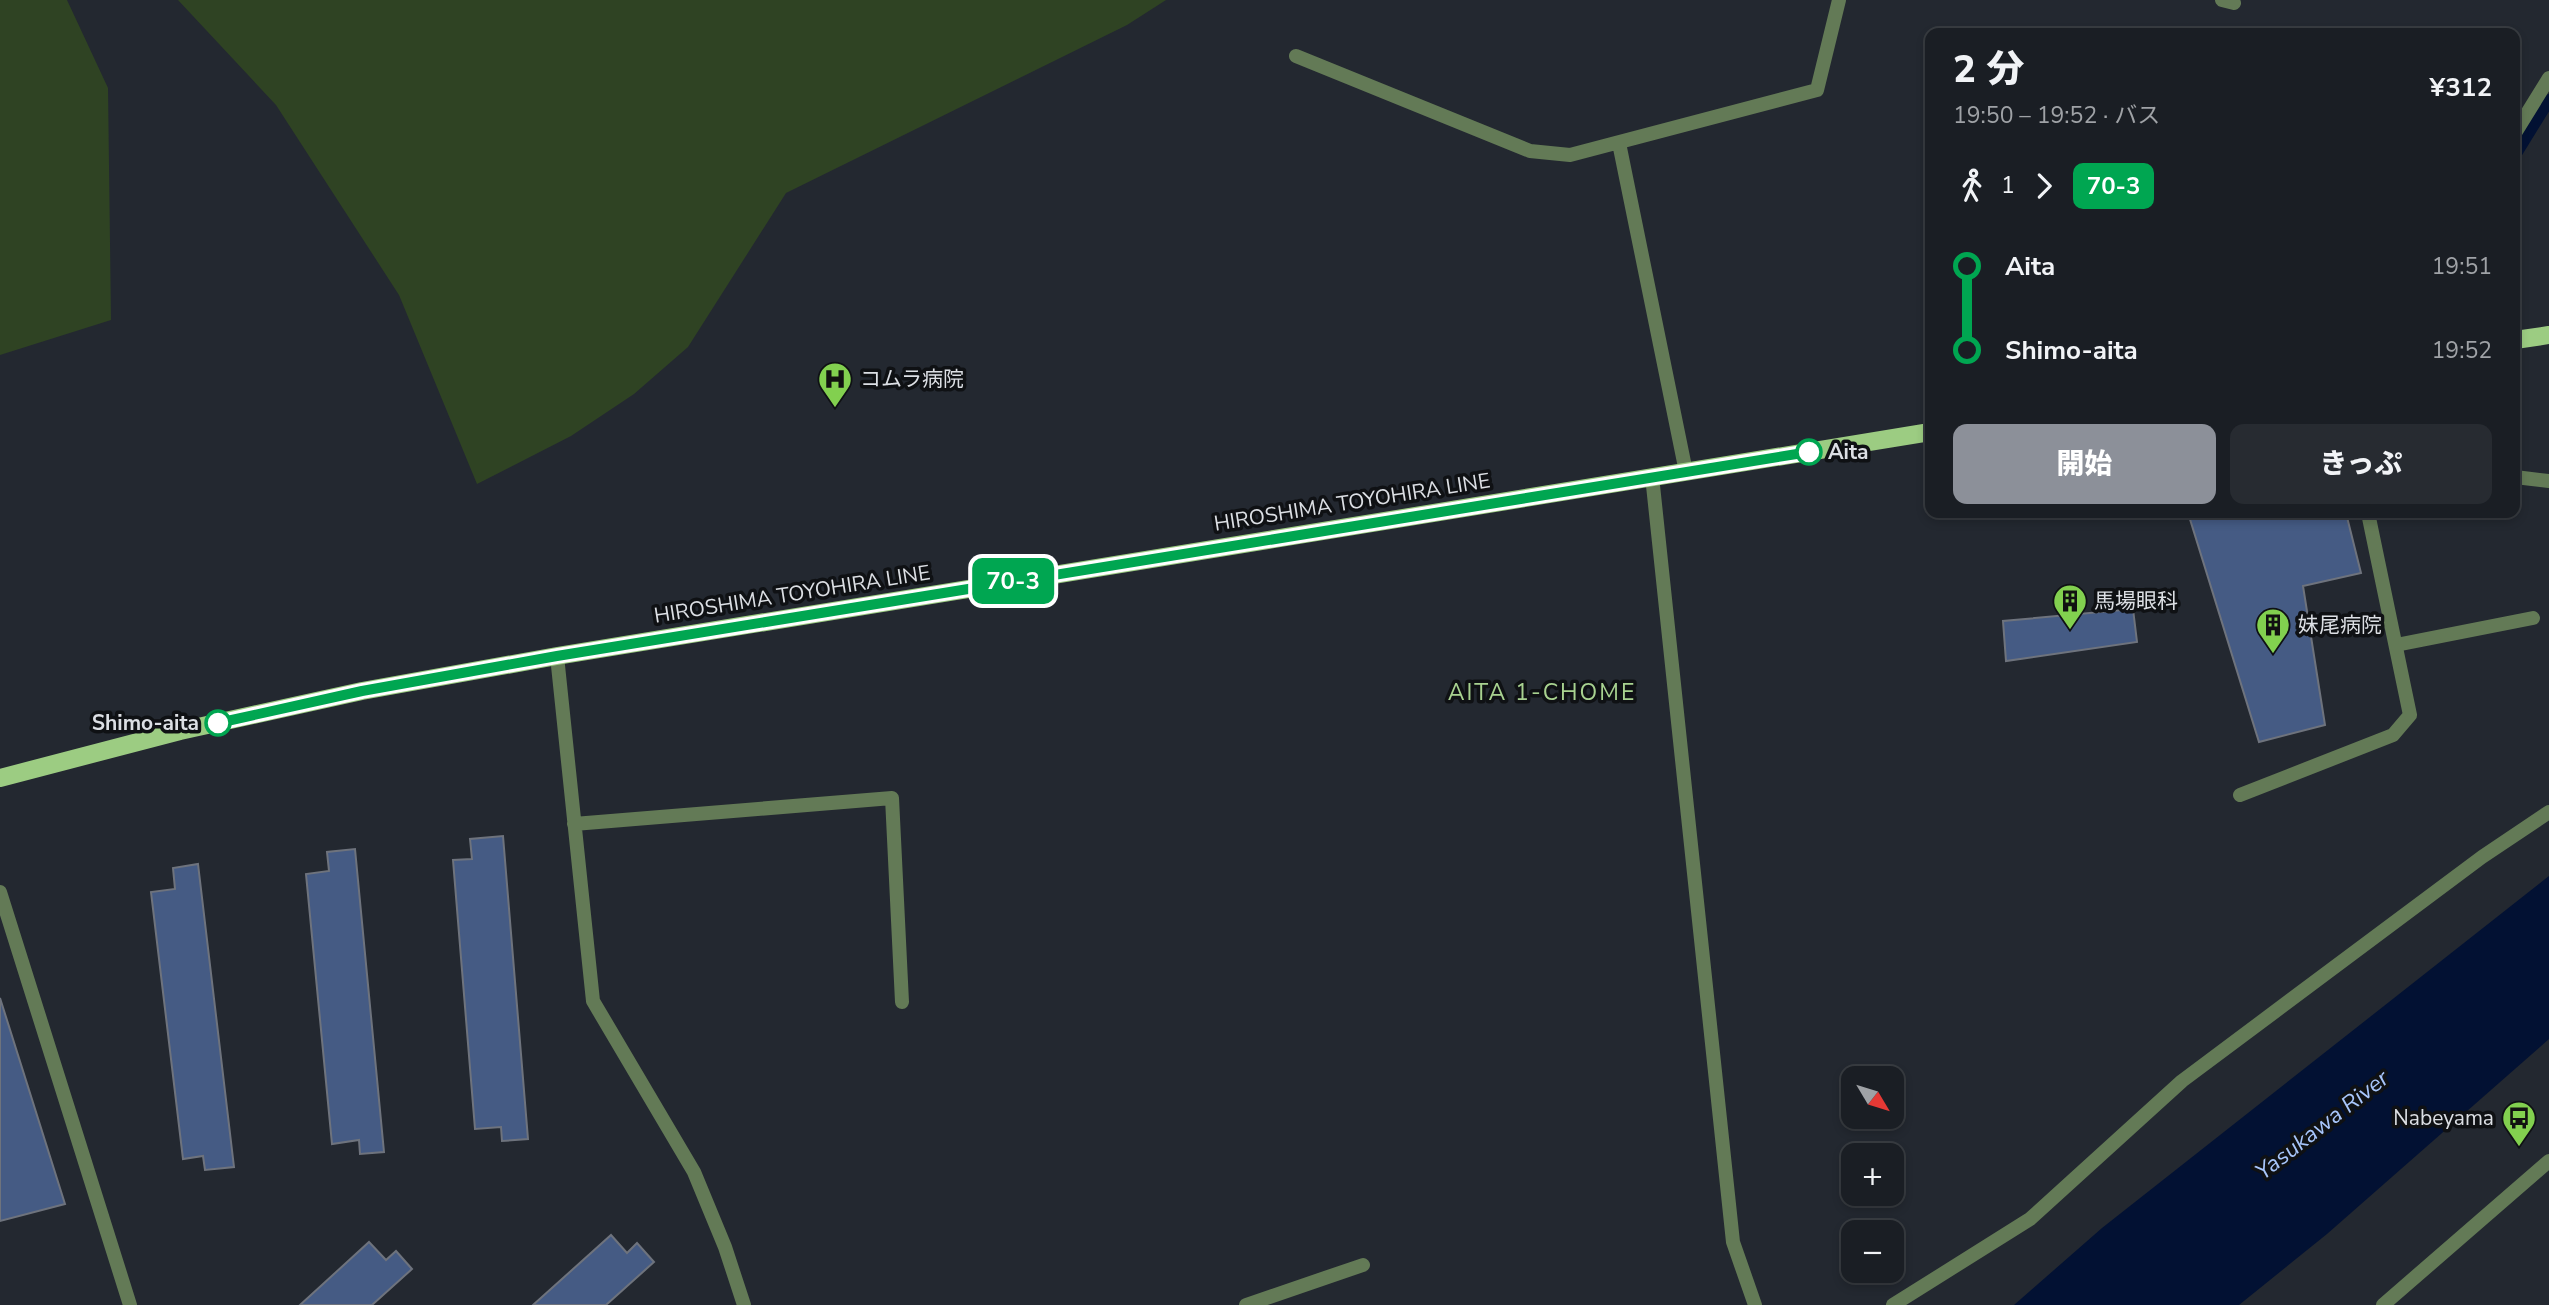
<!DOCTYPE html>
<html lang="ja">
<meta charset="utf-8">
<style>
body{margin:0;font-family:"Nunito Sans","Noto Sans JP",sans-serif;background:#272b31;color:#f1f3f6;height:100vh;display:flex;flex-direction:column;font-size:26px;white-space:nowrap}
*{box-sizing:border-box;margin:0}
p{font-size:23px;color:#9fa2a6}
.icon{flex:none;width:38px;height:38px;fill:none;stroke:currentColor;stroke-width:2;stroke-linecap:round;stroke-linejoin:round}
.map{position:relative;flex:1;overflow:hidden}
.side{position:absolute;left:1925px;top:28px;width:595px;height:490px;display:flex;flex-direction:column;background:#1a1e24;border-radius:14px;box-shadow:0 4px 10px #0003,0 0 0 2px #383c41}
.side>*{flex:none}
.badge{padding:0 14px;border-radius:10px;font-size:24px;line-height:46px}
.needle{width:46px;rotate:128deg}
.fabs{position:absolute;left:1841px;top:1066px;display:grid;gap:14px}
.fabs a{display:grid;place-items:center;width:63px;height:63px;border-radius:14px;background:#1a1e24;box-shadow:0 4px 10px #0003,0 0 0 2px #383c41;font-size:35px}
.map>.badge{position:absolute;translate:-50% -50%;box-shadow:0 0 0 4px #fff}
.legs{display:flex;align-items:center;gap:10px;height:77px;padding:0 28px;font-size:23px}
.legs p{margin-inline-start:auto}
.headline{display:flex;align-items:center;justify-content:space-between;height:119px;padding:0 28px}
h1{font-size:38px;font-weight:800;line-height:52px}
.button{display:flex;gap:14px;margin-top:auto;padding:14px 28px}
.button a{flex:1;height:80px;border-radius:14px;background:#8c9099;color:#fff;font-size:28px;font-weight:800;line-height:80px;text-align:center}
.button a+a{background:#272b31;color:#f1f3f6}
ul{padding:0 28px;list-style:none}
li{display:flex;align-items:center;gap:24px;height:84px;font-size:26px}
li i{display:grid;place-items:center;width:10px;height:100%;margin:0 9px;background:currentColor}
li i::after{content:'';width:18px;height:18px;margin:-9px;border:5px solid;border-radius:50%;background:#1a1e24}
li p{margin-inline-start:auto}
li:first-child i{background:linear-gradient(#0000 50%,currentColor 0)}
li:last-child i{background:linear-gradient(currentColor 50%,#0000 0)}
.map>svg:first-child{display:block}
.green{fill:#2f4323}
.water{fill:#021133}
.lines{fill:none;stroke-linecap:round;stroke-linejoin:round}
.stream{stroke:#021133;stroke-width:12}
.building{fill:#455b84;stroke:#6e737d;stroke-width:2}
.service{stroke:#637a56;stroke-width:14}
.minor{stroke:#637a56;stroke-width:14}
.tertiary{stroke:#637a56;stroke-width:14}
.primary{stroke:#9ccc82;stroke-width:18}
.line-1-casing{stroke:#fff;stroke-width:16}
.line-1{stroke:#00a651;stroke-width:10}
.stop-1-dot{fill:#fff;stroke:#00a651;stroke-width:3.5}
.labels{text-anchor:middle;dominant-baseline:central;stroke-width:7;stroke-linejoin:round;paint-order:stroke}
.poi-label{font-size:21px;fill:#dcdfe4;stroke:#0f1114;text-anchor:start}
.stop-label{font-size:21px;font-weight:bold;fill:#dcdfe4;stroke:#0f1114;text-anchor:start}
.street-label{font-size:21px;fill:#dcdfe4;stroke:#0f1114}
.neighbourhood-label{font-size:23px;letter-spacing:2px;fill:#a8d290;stroke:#0f1114}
.water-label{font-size:23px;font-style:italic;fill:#a8c6fb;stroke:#0f1114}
</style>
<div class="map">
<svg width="2549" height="1305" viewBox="0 0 2549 1305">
<rect width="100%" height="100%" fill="#232830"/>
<!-- green -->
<path class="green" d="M0 0H67L108 88 111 320 0 355Z
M178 0H1166L1127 25 786 193 688 347 634 394 571 436 477 484 399 295 276 105Z"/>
<!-- water -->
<path class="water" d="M2549 876V1039L2327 1234 2239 1305H2014L2102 1228Z"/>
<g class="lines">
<!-- stream -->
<path class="stream" d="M2515 155 2549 100"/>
</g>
<!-- building -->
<path class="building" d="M2205 513H2346L2361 573 2303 586 2325 725 2259 742 2189 516Z
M2133 609 2137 642 2006 661 2003 621Z
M503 836 528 1139 502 1141 501 1127 475 1129 453 860 472 859 470 839Z
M355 849 384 1152 360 1154 359 1140 332 1144 306 874 329 871 327 852Z
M198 864 234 1167 205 1170 203 1156 183 1159 151 892 175 889 173 868Z
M0 998 65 1204 0 1221Z
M611 1235 627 1253 637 1243 654 1262 606 1305H533Z
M369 1242 386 1260 396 1251 412 1269 372 1305H300Z"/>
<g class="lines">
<!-- service -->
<path class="service" d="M1893 1305 2030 1219 2182 1081 2482 857 2549 812"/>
<!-- minor -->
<path class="minor" d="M2222 0 2234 3
M1296 56 1530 151 1570 155 1817 90 1839 0
M2515 133 2549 78
M1619 143 1686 472
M1652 476 1733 1242 1755 1305
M2515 477 2549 481
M2396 645 2533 618
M557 656 593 1001 694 1172 725 1247 744 1305
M2240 795 2393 735 2410 715 2368 513
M574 824 892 798 902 1002
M1246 1305 1363 1265"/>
<!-- tertiary -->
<path class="tertiary" d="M0 892 130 1305
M2383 1305 2549 1161"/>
<!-- primary -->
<path class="primary" d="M2515 340 2549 335
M0 778 180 731 362 691 557 656 1930 432"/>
</g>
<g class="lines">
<!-- line-1 casing -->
<g class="line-1-casing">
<path id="line-1" d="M218 723 362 691 557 656 1809 452"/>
</g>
<!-- line-1 -->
<use href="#line-1" class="line-1"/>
</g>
<!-- icons -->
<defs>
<g id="hospital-pin" transform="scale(1.75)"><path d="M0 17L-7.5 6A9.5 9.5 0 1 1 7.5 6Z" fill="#82d04f" stroke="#0f1114"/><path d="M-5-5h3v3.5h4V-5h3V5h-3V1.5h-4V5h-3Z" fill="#111"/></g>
<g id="building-pin" transform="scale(1.75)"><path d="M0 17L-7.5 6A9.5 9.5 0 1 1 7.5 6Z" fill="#82d04f" stroke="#0f1114"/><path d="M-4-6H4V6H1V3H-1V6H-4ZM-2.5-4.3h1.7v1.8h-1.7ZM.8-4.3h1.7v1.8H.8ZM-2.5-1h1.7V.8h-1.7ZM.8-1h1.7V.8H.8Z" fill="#111"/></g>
<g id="bus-pin" transform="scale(1.75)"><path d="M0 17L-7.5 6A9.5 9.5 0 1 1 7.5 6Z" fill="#82d04f" stroke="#0f1114"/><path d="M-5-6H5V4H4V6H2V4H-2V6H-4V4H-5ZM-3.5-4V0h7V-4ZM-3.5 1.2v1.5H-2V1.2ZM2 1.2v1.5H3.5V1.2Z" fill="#111"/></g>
</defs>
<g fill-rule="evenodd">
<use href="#hospital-pin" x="835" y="379"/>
<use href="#building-pin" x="2070" y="601"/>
<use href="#building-pin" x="2273" y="625"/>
<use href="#bus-pin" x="2519" y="1118"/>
</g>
<!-- markers -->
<g class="stop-1-dot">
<circle cx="1809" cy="452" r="12"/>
<circle cx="218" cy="723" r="12"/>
</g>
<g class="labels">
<!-- poi labels -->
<g class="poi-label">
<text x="860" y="379">コムラ病院</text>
<text x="2094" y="601">馬場眼科</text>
<text x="2298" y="625">妹尾病院</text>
<text x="2494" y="1118" text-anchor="end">Nabeyama</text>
</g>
<!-- stop labels -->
<g class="stop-label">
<text x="1828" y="452">Aita</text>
<text x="199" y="723" text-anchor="end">Shimo-aita</text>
</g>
<!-- street labels -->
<g class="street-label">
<text transform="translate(1352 502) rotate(-9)">HIROSHIMA TOYOHIRA LINE</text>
<text transform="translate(792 594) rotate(-9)">HIROSHIMA TOYOHIRA LINE</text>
</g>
<!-- neighbourhood labels -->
<g class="neighbourhood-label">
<text x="1542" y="692">AITA 1-CHOME</text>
</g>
<!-- water labels -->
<g class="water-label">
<text transform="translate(2322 1125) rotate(-38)">Yasukawa River</text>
</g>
</g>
</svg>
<div class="fabs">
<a><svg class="needle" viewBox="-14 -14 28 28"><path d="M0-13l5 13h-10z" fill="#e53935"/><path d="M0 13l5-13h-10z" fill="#9fa2a6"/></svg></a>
<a>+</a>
<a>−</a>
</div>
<b class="badge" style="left:1013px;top:581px;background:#00a651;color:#fff">70-3</b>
<section class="side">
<div class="headline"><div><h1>2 分</h1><p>19:50 – 19:52 · バス</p></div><b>¥312</b></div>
<div class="legs"><svg class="icon" aria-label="walk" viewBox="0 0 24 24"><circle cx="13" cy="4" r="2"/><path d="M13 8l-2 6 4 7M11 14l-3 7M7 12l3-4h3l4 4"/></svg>1<svg class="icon" aria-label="forward" viewBox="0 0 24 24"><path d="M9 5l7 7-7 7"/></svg><b class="badge" style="background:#00a651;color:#fff">70-3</b></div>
<ul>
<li><i style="color:#00a651"></i><b>Aita</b><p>19:51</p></li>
<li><i style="color:#00a651"></i><b>Shimo-aita</b><p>19:52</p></li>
</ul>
<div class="button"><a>開始</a><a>きっぷ</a></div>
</section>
</div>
